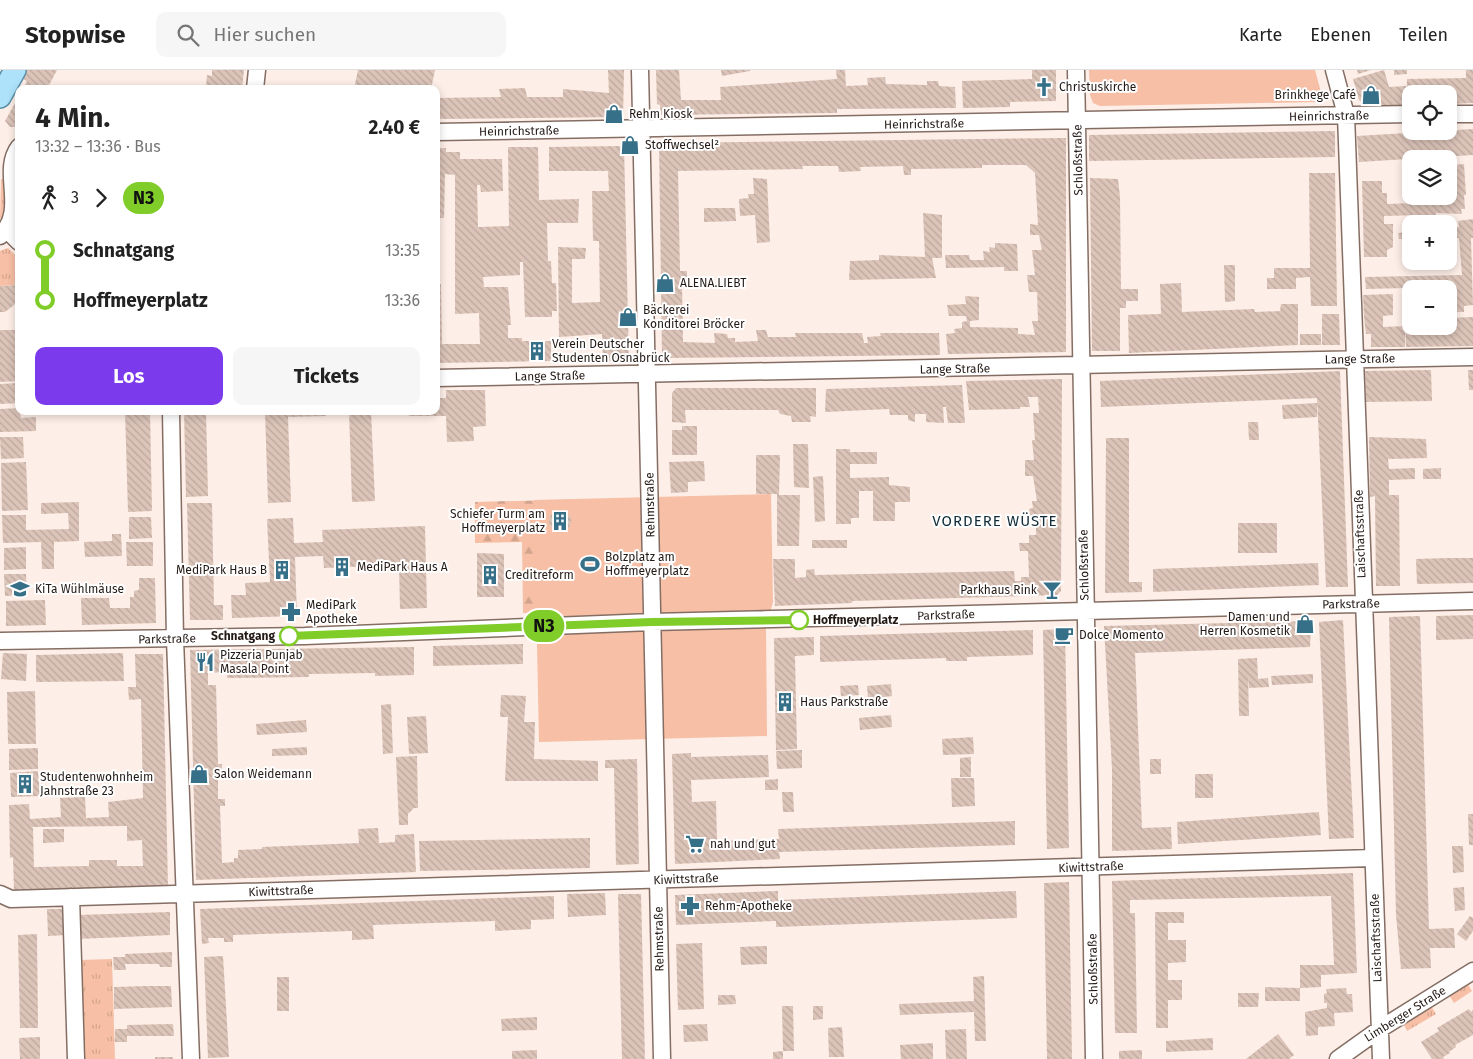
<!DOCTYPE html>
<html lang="de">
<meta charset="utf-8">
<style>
body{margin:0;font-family:"Fira Sans",sans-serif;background:#f6f6f6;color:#222;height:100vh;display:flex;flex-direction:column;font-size:19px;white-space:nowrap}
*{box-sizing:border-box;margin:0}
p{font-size:16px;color:#767676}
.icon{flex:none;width:28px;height:28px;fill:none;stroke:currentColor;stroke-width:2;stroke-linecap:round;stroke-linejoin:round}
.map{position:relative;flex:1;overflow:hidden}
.sheet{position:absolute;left:15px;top:15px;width:425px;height:330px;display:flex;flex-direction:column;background:#fff;border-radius:10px;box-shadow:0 2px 8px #0003}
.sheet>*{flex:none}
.badge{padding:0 10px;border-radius:16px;font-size:18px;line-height:32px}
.tools{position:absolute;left:1402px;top:15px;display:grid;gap:10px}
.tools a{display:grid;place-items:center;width:55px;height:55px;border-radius:10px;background:#fff;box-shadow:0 2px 8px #0003;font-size:25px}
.map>.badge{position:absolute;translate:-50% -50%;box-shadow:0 0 0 2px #fff}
.legs{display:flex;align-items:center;gap:8px;height:55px;padding:0 20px;font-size:16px}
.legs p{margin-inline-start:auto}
.headline{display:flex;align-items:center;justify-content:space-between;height:85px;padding:0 20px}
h1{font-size:28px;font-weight:700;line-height:38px}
.action{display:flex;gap:10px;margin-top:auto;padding:10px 20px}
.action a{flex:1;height:58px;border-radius:10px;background:#7c3aed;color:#fff;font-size:20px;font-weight:700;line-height:58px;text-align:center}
.action a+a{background:#f6f6f6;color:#222}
ul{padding:0 20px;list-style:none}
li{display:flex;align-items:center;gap:18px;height:50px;font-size:19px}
li i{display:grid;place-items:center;width:8px;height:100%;margin:0 6px;background:currentColor}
li i::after{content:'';width:12px;height:12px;margin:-6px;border:4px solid;border-radius:50%;background:#fff}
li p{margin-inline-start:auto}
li:first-child i{background:linear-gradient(#0000 50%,currentColor 0)}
li:last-child i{background:linear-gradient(currentColor 50%,#0000 0)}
header{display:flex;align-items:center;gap:30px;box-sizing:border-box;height:70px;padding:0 25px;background:#fff;border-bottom:1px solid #e0e0e0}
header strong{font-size:24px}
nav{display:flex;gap:28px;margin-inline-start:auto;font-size:18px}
.search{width:350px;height:45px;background:#f6f6f6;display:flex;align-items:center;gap:12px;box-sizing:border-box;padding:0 18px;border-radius:10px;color:#767676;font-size:19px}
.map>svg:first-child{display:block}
.grass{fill:url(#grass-tufts)}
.forest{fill:url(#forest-firs)}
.park{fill:#f7bfa5}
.building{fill:url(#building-back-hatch);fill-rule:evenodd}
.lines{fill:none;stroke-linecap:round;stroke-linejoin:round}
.minor-casing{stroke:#846e64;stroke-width:19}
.major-casing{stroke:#5a90a8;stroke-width:24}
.minor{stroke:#fff;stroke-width:16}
.major{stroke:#ade2fa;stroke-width:21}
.line-1-casing{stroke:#fff;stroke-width:11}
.line-1{stroke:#80cc28;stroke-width:8}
.stop-1-dot{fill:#fff;stroke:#80cc28;stroke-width:2.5}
.labels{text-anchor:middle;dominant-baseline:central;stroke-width:4;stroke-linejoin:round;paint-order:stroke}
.poi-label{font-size:12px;fill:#231a16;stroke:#fff;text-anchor:start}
.street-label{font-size:12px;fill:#231a16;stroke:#fff}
.stop-label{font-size:12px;font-weight:bold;fill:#231a16;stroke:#fff;text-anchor:start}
.quarter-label{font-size:15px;letter-spacing:1px;fill:#112d39;stroke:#fff}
</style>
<header>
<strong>Stopwise</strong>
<div class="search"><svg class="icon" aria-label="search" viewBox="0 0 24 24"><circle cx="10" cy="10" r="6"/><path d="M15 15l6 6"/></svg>Hier suchen</div>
<nav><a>Karte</a><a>Ebenen</a><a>Teilen</a></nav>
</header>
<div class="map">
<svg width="1473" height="989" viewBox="0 0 1473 989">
<defs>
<pattern id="grass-tufts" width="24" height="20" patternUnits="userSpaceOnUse" patternTransform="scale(1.25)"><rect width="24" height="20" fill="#f7bfa5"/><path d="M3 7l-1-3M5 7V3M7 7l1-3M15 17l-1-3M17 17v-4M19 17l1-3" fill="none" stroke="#d3a48d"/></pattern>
<pattern id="forest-firs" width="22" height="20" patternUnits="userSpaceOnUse" patternTransform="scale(1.25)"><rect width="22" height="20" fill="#f7bfa5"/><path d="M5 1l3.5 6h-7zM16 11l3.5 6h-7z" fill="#d3a48d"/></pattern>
<pattern id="building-back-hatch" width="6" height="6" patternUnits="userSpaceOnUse" patternTransform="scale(1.25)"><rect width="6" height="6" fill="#dcc4b9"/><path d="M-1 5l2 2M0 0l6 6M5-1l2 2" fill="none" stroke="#bca89e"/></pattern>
</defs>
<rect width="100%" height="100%" fill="#fdeee7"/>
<!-- grass -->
<path class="grass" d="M1 109 6 110 5 150 0 148Z
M8 178 19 189V210L14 215 0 216V181Z
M112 889 115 989H81L79 890Z
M1467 913 1472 921 1454 933 1449 925Z
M1431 936 1436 944 1407 961 1403 953Z"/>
<!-- forest -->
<path class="forest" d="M592 429 537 543H523L522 472 475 473V432Z"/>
<!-- park -->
<path class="park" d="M1089 0H1315L1322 26 1318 32 1100 36 1093 33 1090 25Z
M771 424 773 532 766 557 767 666 539 672 534 430Z"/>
<!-- building -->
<path class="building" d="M27 0H57L47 19H23L27 11 22 8Z
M212 0H244L242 19H201V16L206 17 207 5 212 6Z
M358 0H435L431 19H354Z
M608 0H624L623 47 436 49V28L501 27 499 19 525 18 527 27H563V19L609 23Z
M656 0H679L681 30H721L720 17 837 9 836 0H845L846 16 868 15 867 8 885 7 886 14 927 15V11H938L939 16 955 17 956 38 837 39V43L661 45 660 35 657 34Z
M721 0H750V1L722 6Z
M1032 0H1056V31L1010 32V37L963 38 962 11 1032 9Z
M1357 0H1371L1358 4Z
M1384 0 1389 17 1407 16V9L1466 8V0H1473V33L1449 34V24H1411V35L1367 37 1359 30 1353 9Z
M1394 0H1407V4L1394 5Z
M19 26V57H10L5 51Z
M1473 59V85L1359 92 1357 66Z
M1335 61V87L1089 91V65Z
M1066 68V282L948 284 946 264 955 263 954 259 962 258V252L967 251 966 246H949L947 235 966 234 965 226 979 227V250L970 251V257L1018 258V264L1035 265 1032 251H1038L1037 222H1029L1027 205H1035L1032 180H1042L1039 165H1030V154L1038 155 1035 103 1026 95H982V98L911 99V105H904L903 96 860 97 861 101 839 102 838 96H802L803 99 678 101 680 201H687V215H682L683 272 715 273 714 263 727 264 728 268H735V272L758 271 756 260H766L768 267H796L795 263H862L864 273H868L867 267 881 266 880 263H939L940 285 662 288 659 73Z
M624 76 629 291H603L602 264 559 267 558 177 586 178 585 189H572V233L600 232 599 171H593L592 121H609L608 101H549V77Z
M508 77H538L539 130 579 129 578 153H547L548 191H551L552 213H556L557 241H552V247H525L523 192H520V205L483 207 484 217H508L511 255H508V268H522V271H551V291L436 293V214H441L442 274H480L479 243 455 244V105L445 104 444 148H436V78H446V82H460V89H502L503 121 481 122 480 115H477L478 157 509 156Z
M1464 94 1466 125H1464L1465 139H1461L1462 144 1436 143V148L1420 149V145L1384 146V154H1393V177L1387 180V187H1364L1362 111H1382V123H1387V134L1440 132 1439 126H1449V101L1455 100V95Z
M1309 103H1335L1337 236H1311L1310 207 1296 208V219H1267V208H1274V198H1310Z
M753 108 767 109 770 172 757 173 755 145 740 146 739 129 749 128 748 124H754Z
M1090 108 1118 109 1120 127 1121 219H1138V231H1126V238H1120V281H1092Z
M704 138H735L736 151 704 152Z
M923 143 942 145V188H932L936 208 849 210 850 191 879 190V185L925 187Z
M1473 149V168H1471L1473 235 1464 236V242H1450L1448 217 1366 219 1365 207 1462 205 1459 168H1449V157H1459L1458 151Z
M1411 162V186H1409L1408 169H1399L1398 163Z
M995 173 1017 174 1018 201H1004V197L946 198 945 185H969L970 190H984L983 181 990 182 989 177 995 178Z
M1224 195H1235V231L1225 232Z
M1181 213 1182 242 1254 239 1255 242 1280 241 1281 234H1298V275L1129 283 1128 245 1161 244 1160 214Z
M19 215V231L5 242H0V216Z
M1393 224V245L1383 246V257L1405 256V277H1371V264H1366L1364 246 1363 225Z
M1322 244H1339L1340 275H1322Z
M1473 247V276L1406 277 1405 248H1411V256H1449V248Z
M0 260H19V311L0 312Z
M1300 264H1321V275H1300Z
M1431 300 1432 331 1366 332 1365 301Z
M1468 300H1473V320H1469Z
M1340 301 1348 517H1326L1317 328 1101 337 1100 311Z
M1062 309 1061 521 1057 525 852 531V533L775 536 773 489H795V508L806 507V500L814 499 815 505 1014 501 1015 511H1021V507H1029L1028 481H1020L1019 473H1029V465H1036V457H1038V447H1030L1029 439 1033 438 1032 431H1037L1033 406H1025V390H1034L1032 370H1035L1033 343H1039L1038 327H1028L1030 337H1020V339L969 340 966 311Z
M19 313V333L0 334V314Z
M962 315 965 353H948L946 337H943L944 353 926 352V344H915V352L908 350V345H890L889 339 825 342 826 319Z
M676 318H816V347L810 346 811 352H792L791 346 780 344 778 340H685L686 353 672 352V323Z
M446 320H485L486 356 473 357 474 371 447 372 446 346H409V341H436V328H446Z
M1317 333V347L1283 349 1282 335Z
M19 338 21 348 36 347V361L0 362V339Z
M125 341H150L152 441 128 442Z
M184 341H206L208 426 186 427Z
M215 341H245V344L215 345Z
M265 341H326V346L288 347 291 432 268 433Z
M349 341H371L375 431 352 432Z
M1248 352H1258L1259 370H1249Z
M682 356H697V385H672V360H682Z
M0 367H23L24 388 1 389Z
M1369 367 1426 369 1427 388 1388 389 1389 399 1415 398V409L1389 410V425H1399L1400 516H1376L1375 426 1370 427Z
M1106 368H1129V512H1142V522L1105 523Z
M793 374H808L809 418 794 417Z
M836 379H850V382H877V394H850V408L889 407V415L910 417V432H895V451H873V421H859V448H851V454H836Z
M756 385H780L779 425H800L799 476H777V424H756Z
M704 391 705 411 688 412V422L671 423 669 392Z
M26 392 28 440 2 441 1 393Z
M1441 398V409H1423V399Z
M823 406 825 451 815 452 813 407Z
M79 432V471L54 472V499H42L41 472 3 473 2 445H26V460L69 459 68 443 41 444V433Z
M187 433H212L214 535H223V550H190Z
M549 451a11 11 0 1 1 22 0a11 11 0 1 1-22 0Z
M129 447H151L152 468 129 469Z
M293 448 294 473 323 472 322 460 425 456 427 538 400 539 399 495 324 498 323 486 295 487 297 546 232 548 231 525H246L245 513 270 512 267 449Z
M1238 453H1277V483H1238Z
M112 464H121L122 486 85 487 84 472 112 471Z
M812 470H847V478H812Z
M126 472H153V496H127Z
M26 477V499L4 500V478Z
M477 483 504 484V527H477Z
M1448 488H1473V513L1417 514 1416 489Z
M1318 493 1319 515 1153 522V499Z
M4 504H26L27 525 5 526Z
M139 508H155L156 553 82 555 81 528H109L110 538H130V527H134V521L139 520Z
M45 530 46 555 6 556V531Z
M1473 545V569L1436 570V546Z
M1420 546 1429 859 1454 858 1455 878H1430L1431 898 1401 899 1396 845 1389 547Z
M1343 550 1354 768 1329 769 1319 552Z
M1311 551 1310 577 1135 583 1142 758 1171 757 1172 779 1112 781V699L1104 556Z
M1065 559 1069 778 1047 779 1043 560Z
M1033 560V585L967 587V591H946V588L820 592V566Z
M814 567V585L795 586 797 679 776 680 774 568Z
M523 574V594L433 596V576Z
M414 577V605L375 606V603L309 604V607L227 608V602L208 603V615H216L218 694H222V706H218V729H225V736H220L222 793 234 792V788H238V780L262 779V777L359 773 358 759 378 758 379 773 395 772V765L414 764 416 802 196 810 190 580Z
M3 583 27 584 26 611 1 609Z
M123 583 124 611 36 612V585Z
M135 584H163L168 817 14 821 13 787 10 788 9 735 29 734 30 749 61 747 60 728 85 727 86 748 109 747 108 732 143 728 141 629 129 630 128 617H136ZM127 756V771L142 770 143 796H117V790H89V796L34 797 33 758 31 757Z
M1257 588 1258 609 1268 608 1269 617 1249 618 1248 606 1249 646H1239L1238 589Z
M1313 604V613L1272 615 1271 606Z
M891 614 892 626 868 629 867 616Z
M858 615 859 625 841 626 840 616Z
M35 621 36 674H8L7 622Z
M501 625 526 626 524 652H535L534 689 598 691V711H505L508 647H500Z
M391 634 393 683 383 684 381 635Z
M891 645 892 657 860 660 859 648Z
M426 646 428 683 409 684 407 647Z
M306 650 307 662 257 665 256 654Z
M973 667 974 684 943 685 942 669Z
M307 677V685L272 686V679Z
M38 678V699L9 700V679Z
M802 680V698L777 699 776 681Z
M691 683V687L768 685 769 707 691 710 692 732 716 731 717 771 779 769 778 759 1015 751V775L779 782 780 789 675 794 672 684Z
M417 686 418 738H414L408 744V755H399L396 687Z
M971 687V707H960V688Z
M637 689 639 794 616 795 614 698H605V690Z
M1150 689H1161V704H1150Z
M38 701 40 726 11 727 10 703Z
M1195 704H1213V728H1195Z
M951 708H974L975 736 952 737Z
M778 709V720H765V710Z
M782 722H793L794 742H783Z
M1319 742 1321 765 1178 774 1177 752Z
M1468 744H1473V775H1469Z
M43 759H64V772L43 773Z
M590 768V798L420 801 419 771Z
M1452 776H1463L1464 802 1453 803Z
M1353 803 1357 903 1321 905V917L1300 918V895H1334L1331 826 1130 830V843H1135L1137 963H1115L1112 811Z
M1069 812 1072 989H1047L1044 813Z
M1464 817 1465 840 1455 841 1453 818Z
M778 821V830L1016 821 1017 848 776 857V851L676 855 675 825Z
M605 823 606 845 568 847 567 824Z
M618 824H641L645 989H622Z
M554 826V849L531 850V859L495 861V851L373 855 374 869 352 870V861L233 865V872H224V868H208L209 873 202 874 200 839Z
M47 839H67L68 865 48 866Z
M170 842V865L78 869 77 845Z
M1155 842H1184V853H1168V870H1186V892L1168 893V910H1182V930H1168V958H1156Z
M1470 846 1473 848V861L1466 871 1457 864Z
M37 864 38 958H20L18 865Z
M702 873 704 939 678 940 676 874Z
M767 876V894L741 895 740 877Z
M172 882V897H160L159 894H125L126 900H114L113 887H125V884Z
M223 886 229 987 208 988 204 887Z
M984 906 986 971H975L974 942 900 945 899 934 974 931 973 907Z
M277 907H289V941H277Z
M148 916H171L172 937 114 939V917Z
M1265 917 1300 918V931H1265Z
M1346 918 1347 924H1352L1353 942 1334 943 1335 956 1318 957V965L1306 966 1305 942 1327 938V933H1324V924L1327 923 1326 919Z
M1238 923H1259L1258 937H1238Z
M718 925H735L736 934 718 935Z
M782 936H793L794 981H783Z
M813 936H823V949L813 950Z
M1469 939 1471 942 1473 940V965L1455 975 1456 977 1449 982 1450 983 1443 987 1444 989H1432L1421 972 1439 961 1437 958Z
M537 947V960L502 961 501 949Z
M173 954 174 966H127V972H115V959H127V955Z
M707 954 708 971 684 972 683 955Z
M842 957 844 987H829L828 958Z
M966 959 967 989H946L945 960Z
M1278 964 1294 985 1289 989H1246Z
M40 967V989H20L19 968Z
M1213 968V980L1166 982V971Z
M933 973V989H901L900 975Z
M537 980V989H512V981Z
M1142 980V989H1119V981Z
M783 981V989H773V982Z
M155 987H173V989H155Z"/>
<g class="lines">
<!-- minor casing -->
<g class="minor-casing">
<path id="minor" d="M640 0 662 989
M1076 0 1094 989
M1334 0 1346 45 1381 989
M255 19 257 0
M1449 44H1473
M436 62 1411 44
M7 160 19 172
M0 166C28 140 0 102 19 77
M436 308 1473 287
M171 341 175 569 191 989
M0 571 305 566 652 552 1473 531
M0 824 11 829 1373 788
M71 827 76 989
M1338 989 1380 959 1473 901"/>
</g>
<!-- major casing -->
<g class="major-casing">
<path id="major" d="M0 27 15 0"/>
</g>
<!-- minor -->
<use href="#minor" class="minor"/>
<!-- major -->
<use href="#major" class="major"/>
</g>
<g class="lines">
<!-- line-1 casing -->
<g class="line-1-casing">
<path id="line-1" d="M289 566 652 552 799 550"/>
</g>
<!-- line-1 -->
<use href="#line-1" class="line-1"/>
</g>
<!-- icons -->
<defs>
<g id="church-bare" transform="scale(1.5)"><path d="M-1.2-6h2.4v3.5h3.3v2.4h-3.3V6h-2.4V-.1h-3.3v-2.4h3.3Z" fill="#366f88" stroke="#fff" stroke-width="2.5" paint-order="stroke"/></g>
<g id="shop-bare" transform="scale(1.5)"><path d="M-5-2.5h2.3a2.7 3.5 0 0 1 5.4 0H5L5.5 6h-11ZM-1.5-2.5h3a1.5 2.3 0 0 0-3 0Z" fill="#366f88" stroke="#fff" stroke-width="2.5" paint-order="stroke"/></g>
<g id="building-bare" transform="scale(1.5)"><path d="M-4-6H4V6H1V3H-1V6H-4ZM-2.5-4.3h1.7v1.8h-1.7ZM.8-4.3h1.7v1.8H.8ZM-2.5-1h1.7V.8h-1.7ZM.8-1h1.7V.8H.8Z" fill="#366f88" stroke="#fff" stroke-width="2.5" paint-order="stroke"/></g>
<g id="stadium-bare" transform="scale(1.5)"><path d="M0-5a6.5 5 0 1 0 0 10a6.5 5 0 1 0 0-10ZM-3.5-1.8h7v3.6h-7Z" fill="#366f88" stroke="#fff" stroke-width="2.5" paint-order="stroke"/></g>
<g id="school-bare" transform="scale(1.5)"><path d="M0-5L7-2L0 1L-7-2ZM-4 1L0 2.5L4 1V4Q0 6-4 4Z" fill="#366f88" stroke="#fff" stroke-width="2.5" paint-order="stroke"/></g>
<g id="bar-bare" transform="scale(1.5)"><path d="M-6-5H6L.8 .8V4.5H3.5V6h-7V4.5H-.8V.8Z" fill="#366f88" stroke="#fff" stroke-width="2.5" paint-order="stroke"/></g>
<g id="pharmacy-bare" transform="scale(1.5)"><path d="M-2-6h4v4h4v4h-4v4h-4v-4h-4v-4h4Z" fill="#366f88" stroke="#fff" stroke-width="2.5" paint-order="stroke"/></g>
<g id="cafe-bare" transform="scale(1.5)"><path d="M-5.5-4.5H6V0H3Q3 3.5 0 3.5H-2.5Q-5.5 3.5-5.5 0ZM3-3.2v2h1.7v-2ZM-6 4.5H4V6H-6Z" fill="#366f88" stroke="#fff" stroke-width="2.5" paint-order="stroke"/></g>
<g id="restaurant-bare" transform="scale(1.5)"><path d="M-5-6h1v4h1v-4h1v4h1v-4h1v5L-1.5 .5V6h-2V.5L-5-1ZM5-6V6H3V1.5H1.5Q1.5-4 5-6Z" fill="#366f88" stroke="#fff" stroke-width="2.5" paint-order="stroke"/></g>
<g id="supermarket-bare" transform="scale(1.5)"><path d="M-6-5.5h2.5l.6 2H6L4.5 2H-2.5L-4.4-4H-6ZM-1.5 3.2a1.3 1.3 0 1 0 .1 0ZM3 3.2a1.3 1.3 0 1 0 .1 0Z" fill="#366f88" stroke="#fff" stroke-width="2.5" paint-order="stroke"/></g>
</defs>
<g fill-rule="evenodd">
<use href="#church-bare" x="1044" y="17"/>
<use href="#shop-bare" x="1371" y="25"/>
<use href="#shop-bare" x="614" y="44"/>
<use href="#shop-bare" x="630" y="75"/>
<use href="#shop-bare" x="665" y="213"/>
<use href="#shop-bare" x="628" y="247"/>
<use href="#building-bare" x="537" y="281"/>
<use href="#building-bare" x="560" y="451"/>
<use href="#stadium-bare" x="590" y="494"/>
<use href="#building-bare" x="342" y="497"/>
<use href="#building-bare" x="282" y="500"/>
<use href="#building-bare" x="490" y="505"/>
<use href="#school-bare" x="20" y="519"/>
<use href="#bar-bare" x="1052" y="520"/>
<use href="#pharmacy-bare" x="291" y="542"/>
<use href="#shop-bare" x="1305" y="554"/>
<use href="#cafe-bare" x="1064" y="565"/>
<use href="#restaurant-bare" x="205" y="592"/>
<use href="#building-bare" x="785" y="632"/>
<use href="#shop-bare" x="199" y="704"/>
<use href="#building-bare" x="25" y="714"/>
<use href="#supermarket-bare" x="695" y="774"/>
<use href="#pharmacy-bare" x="690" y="836"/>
</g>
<!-- markers -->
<g class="stop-1-dot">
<circle cx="799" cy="550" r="9"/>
<circle cx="289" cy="566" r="9"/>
</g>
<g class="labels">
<!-- poi labels -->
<g class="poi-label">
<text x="1059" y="17">Christuskirche</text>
<text x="1356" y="25" text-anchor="end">Brinkhege Café</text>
<text x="629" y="44">Rehm Kiosk</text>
<text x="645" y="75">Stoffwechsel²</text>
<text x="680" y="213">ALENA.LIEBT</text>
<text x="643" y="240">Bäckerei<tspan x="643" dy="14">Konditorei Bröcker</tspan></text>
<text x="552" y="274">Verein Deutscher<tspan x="552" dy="14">Studenten Osnabrück</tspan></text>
<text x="545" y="444" text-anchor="end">Schiefer Turm am<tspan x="545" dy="14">Hoffmeyerplatz</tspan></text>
<text x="605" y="487">Bolzplatz am<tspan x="605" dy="14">Hoffmeyerplatz</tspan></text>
<text x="357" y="497">MediPark Haus A</text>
<text x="267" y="500" text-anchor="end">MediPark Haus B</text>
<text x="505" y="505">Creditreform</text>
<text x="35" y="519">KiTa Wühlmäuse</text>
<text x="1037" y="520" text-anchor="end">Parkhaus Rink</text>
<text x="306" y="535">MediPark<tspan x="306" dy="14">Apotheke</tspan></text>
<text x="1290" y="547" text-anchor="end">Damen und<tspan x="1290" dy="14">Herren Kosmetik</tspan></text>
<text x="1079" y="565">Dolce Momento</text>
<text x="220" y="585">Pizzeria Punjab<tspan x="220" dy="14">Masala Point</tspan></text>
<text x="800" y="632">Haus Parkstraße</text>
<text x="214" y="704">Salon Weidemann</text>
<text x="40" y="707">Studentenwohnheim<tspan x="40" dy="14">Jahnstraße 23</tspan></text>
<text x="710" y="774">nah und gut</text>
<text x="705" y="836">Rehm-Apotheke</text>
</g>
<!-- street labels -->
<g class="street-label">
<text transform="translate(1329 46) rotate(-1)">Heinrichstraße</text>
<text transform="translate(924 54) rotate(-1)">Heinrichstraße</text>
<text transform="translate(519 61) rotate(-1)">Heinrichstraße</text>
<text transform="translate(1078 90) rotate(-91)">Schloßstraße</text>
<text transform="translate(1360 289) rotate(-1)">Lange Straße</text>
<text transform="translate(955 299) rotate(-1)">Lange Straße</text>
<text transform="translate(550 306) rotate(-1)">Lange Straße</text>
<text transform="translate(650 435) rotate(-91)">Rehmstraße</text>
<text transform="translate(1360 464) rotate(-92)">Laischaftsstraße</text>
<text transform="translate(1084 495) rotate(-91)">Schloßstraße</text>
<text transform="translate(1351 534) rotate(-1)">Parkstraße</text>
<text transform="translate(946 545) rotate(-2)">Parkstraße</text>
<text transform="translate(167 569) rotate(-1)">Parkstraße</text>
<text transform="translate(1091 797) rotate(-2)">Kiwittstraße</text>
<text transform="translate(686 809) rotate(-2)">Kiwittstraße</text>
<text transform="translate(281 821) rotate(-2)">Kiwittstraße</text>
<text transform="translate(1376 868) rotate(-92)">Laischaftsstraße</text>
<text transform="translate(659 869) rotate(-91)">Rehmstraße</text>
<text transform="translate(1093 899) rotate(-91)">Schloßstraße</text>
<text transform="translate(1405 944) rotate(-32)">Limberger Straße</text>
</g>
<!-- stop labels -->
<g class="stop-label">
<text x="813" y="550">Hoffmeyerplatz</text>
<text x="275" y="566" text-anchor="end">Schnatgang</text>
</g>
<!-- quarter labels -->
<g class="quarter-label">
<text x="995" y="451">VORDERE WÜSTE</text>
</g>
</g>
</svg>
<div class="tools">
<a><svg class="icon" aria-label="locate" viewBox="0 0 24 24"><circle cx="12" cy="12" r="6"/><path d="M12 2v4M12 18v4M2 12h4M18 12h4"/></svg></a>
<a><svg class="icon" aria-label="layers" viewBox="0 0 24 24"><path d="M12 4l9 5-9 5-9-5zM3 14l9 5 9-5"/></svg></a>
<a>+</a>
<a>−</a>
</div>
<b class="badge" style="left:544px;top:556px;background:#80cc28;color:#111">N3</b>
<section class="sheet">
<div class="headline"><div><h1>4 Min.</h1><p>13:32 – 13:36 · Bus</p></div><b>2.40 €</b></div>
<div class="legs"><svg class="icon" aria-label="walk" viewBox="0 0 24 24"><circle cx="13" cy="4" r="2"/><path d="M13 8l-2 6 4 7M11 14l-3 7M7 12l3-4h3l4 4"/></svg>3<svg class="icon" aria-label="forward" viewBox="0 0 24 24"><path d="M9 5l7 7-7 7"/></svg><b class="badge" style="background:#80cc28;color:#111">N3</b></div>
<ul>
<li><i style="color:#80cc28"></i><b>Schnatgang</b><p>13:35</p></li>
<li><i style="color:#80cc28"></i><b>Hoffmeyerplatz</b><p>13:36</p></li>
</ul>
<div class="action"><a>Los</a><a>Tickets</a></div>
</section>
</div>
